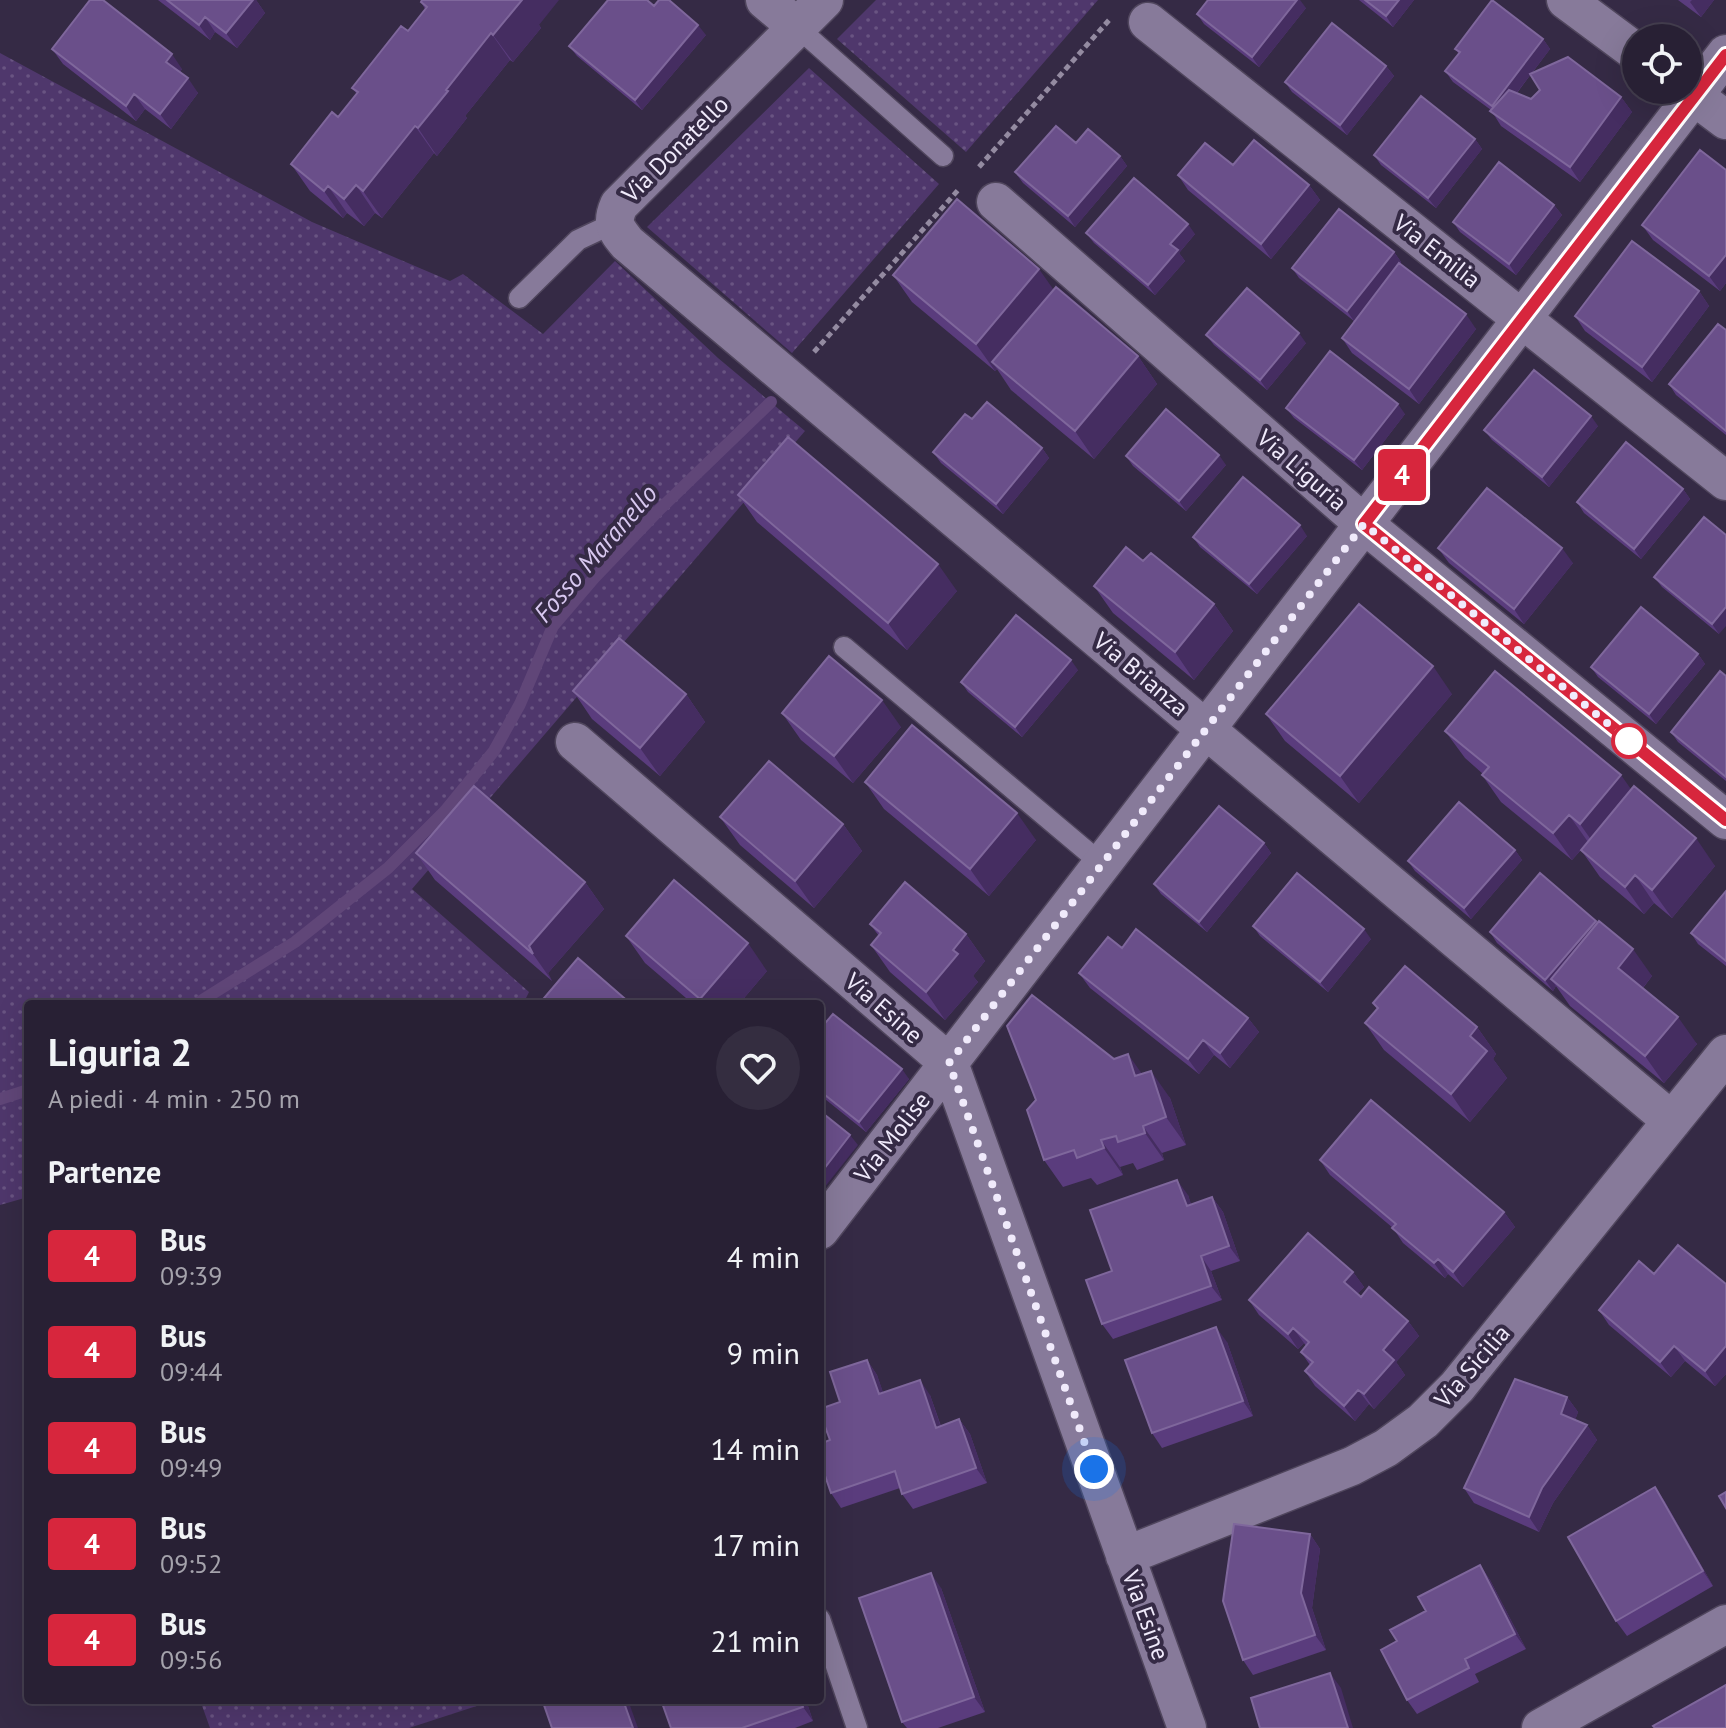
<!DOCTYPE html>
<html lang="it">
<meta charset="utf-8">
<style>
body{margin:0;font-family:"PT Sans",sans-serif;background:#342d40;color:#f1f3f6;height:100vh;display:flex;flex-direction:column;font-size:30px;white-space:nowrap}
*{box-sizing:border-box;margin:0}
p{font-size:26px;color:#a5a3ac}
.icon{flex:none;width:44px;height:44px;fill:none;stroke:currentColor;stroke-width:2;stroke-linecap:round;stroke-linejoin:round}
.map{position:relative;flex:1;overflow:hidden}
.drawer{position:absolute;left:24px;top:1000px;width:800px;height:704px;display:flex;flex-direction:column;background:#282034;border-radius:8px;box-shadow:0 8px 32px #0002,0 0 0 2px #443e4f}
.drawer>*{flex:none}
.badge{padding:0 16px;border-radius:6px;font-size:28px;line-height:52px}
.controls{position:absolute;left:1622px;top:24px;display:grid;gap:16px}
.controls a{display:grid;place-items:center;width:80px;height:80px;border-radius:50%;background:#282034;box-shadow:0 8px 32px #0002,0 0 0 2px #443e4f;font-size:40px}
.you{position:absolute;width:40px;height:40px;margin:-20px;border:6px solid #fff;border-radius:50%;background:#1a73e8;box-shadow:0 0 0 12px #1a73e833}
.map>.badge{position:absolute;translate:-50% -50%;box-shadow:0 0 0 4px #fff}
h2{padding:0 24px;font-size:30px;line-height:72px}
.round{display:grid;place-items:center;flex:none;width:84px;height:84px;border-radius:42px;background:#342d40}
.headline{display:flex;align-items:center;justify-content:space-between;height:136px;padding:0 24px}
h1{font-size:38px;font-weight:700;line-height:60px}
ul{padding:0;list-style:none}
li{display:flex;align-items:center;gap:24px;height:96px;padding:0 24px}
li div{flex:1}
li b{display:block;font-size:30px}
li em{font-style:normal}
li .badge{min-width:88px;font-weight:700;text-align:center}
.map>svg:first-child{display:block}
.grass{fill:url(#grass-dots)}
.lines{fill:none;stroke-linecap:round;stroke-linejoin:round}
.stream{stroke:#604678;stroke-width:12}
.lane-casing{stroke:#50465d;stroke-width:23}
.street-casing{stroke:#50465d;stroke-width:41}
.path{stroke:#948ba1;stroke-width:5;stroke-dasharray:6 4;stroke-linecap:butt}
.lane{stroke:#877a9a;stroke-width:20}
.street{stroke:#877a9a;stroke-width:38}
.wall{fill:#5a3c7d;fill-rule:evenodd}
.shaded-wall{fill:#452d61}
.building{fill:#6a4f8a;stroke:#7f679c;stroke-width:2}
.line-casing{stroke:#fff;stroke-width:18}
.line{stroke:#d7263d;stroke-width:12}
.walk{stroke:#f0eafb;stroke-width:8;stroke-dasharray:0 14.4}
.stop-dot{fill:#fff;stroke:#d7263d;stroke-width:4}
.labels{text-anchor:middle;dominant-baseline:central;stroke-width:8;stroke-linejoin:round;paint-order:stroke}
.street-label{font-size:24px;fill:#f0eafb;stroke:#352a45}
.water-label{font-size:26px;font-style:italic;fill:#d8c8f0;stroke:#352a45}
</style>
<div class="map">
<svg width="1726" height="1728" viewBox="0 0 1726 1728">
<defs>
<pattern id="grass-dots" width="8" height="8" patternUnits="userSpaceOnUse" patternTransform="scale(2)"><rect width="8" height="8" fill="#4f376c"/><path d="M2 2h.1M6 6h.1" fill="none" stroke="#695482" stroke-width="1.8" stroke-linecap="round"/></pattern>
</defs>
<rect width="100%" height="100%" fill="#352a45"/>
<!-- grass -->
<path class="grass" d="M876 0H1098L966 152 837 39Z
M0 53 312 222 450 281 463 274 543 334 615 261 718 358 805 431 412 889 529 992 523 1004H28V1197L0 1205Z
M809 68 939 184 792 353 647 227Z
M200 1700H495L409 1728H210Z"/>
<g class="lines">
<!-- stream -->
<path class="stream" d="M196 1004 295 942 388 868 445 811 494 751 520 704 553 626 594 578 658 511 771 402
M0 1099 28 1090"/>
<!-- lane casing -->
<g class="lane-casing">
<path id="lane" d="M797 27 943 156
M519 298 578 240 614 223
M844 647 1102 864
M820 1619 857 1728"/>
</g>
<!-- street casing -->
<g class="street-casing">
<path id="street" d="M765 0 797 27
M824 0 619 205C611 223 615 228 627 243L1672 1121
M1566 0 1636 52
M1148 22 1726 481
M1686 90 1726 120
M996 202 1364 524 1726 820
M575 742 949 1063 1187 1728
M820 1230 1726 54
M1125 1556 1352 1466 1386 1448 1423 1421 1457 1387 1726 1054
M1541 1728 1726 1624"/>
</g>
<!-- path -->
<path class="path" d="M979 167 1110 19
M814 352 959 189"/>
<!-- lane -->
<use href="#lane" class="lane"/>
<!-- street -->
<use href="#street" class="street"/>
</g>
<!-- wall -->
<path class="wall" d="M158 0H256L265 13 237 48 215 32 210 40Z
M1359 0H1414L1393 27Z
M1678 0H1714L1701 17Z
M421 2 539 25 541 28 513 62 510 60 465 116 467 118 437 156 434 153 382 218 375 213 364 226 347 213 343 218 310 191 291 164 338 117 357 94 352 88 408 31 425 9Z
M1306 8 1259 67 1204 24 1197 14Z
M706 35 642 110 577 56 569 46Z
M1543 39 1550 49 1532 73 1621 97 1632 112 1580 182 1501 126 1491 110 1453 82 1445 71 1459 54 1455 49ZM1531 74 1540 90 1531 99 1517 93Z
M52 49 182 69 180 72 198 93 171 129 145 109 136 121 63 64Z
M1386 66 1394 76 1347 135 1292 92 1285 82Z
M1475 139 1482 149 1436 208 1381 165 1374 155Z
M1120 156 1127 166 1075 227 1023 183 1015 172Z
M1233 165 1309 185 1320 200 1271 259 1188 190 1178 175Z
M1726 170V283L1720 291 1653 240 1642 225Z
M1554 205 1562 215 1516 275 1460 232 1453 222Z
M1086 233 1195 234 1179 253 1185 261 1155 295 1094 243Z
M1394 252 1401 262 1400 264 1476 329 1419 404 1352 353 1342 338 1354 321 1299 278 1292 268Z
M893 275 1053 290 1138 356 1157 384 1094 459 1011 390 997 369 995 371 912 302Z
M1699 291 1709 306 1652 382 1585 331 1575 316Z
M1726 330V435L1676 395 1669 384Z
M1206 335 1306 343 1267 390 1214 345Z
M1286 408 1405 414 1362 470 1294 418Z
M972 419 1042 448 1049 458 1003 514 941 463 933 452Z
M1598 426 1549 487 1492 440 1484 430Z
M1126 456 1226 465 1186 511 1133 466Z
M1683 489 1690 499 1641 559 1584 513 1577 502Z
M738 495 957 591 907 650 757 522Z
M1704 517 1719 634 1662 587 1654 577Z
M1307 536 1257 594 1200 547 1193 537Z
M1438 548 1573 563 1524 624 1449 563Z
M1094 586 1214 604 1233 631 1194 680 1113 613Z
M1698 654 1705 664 1656 724 1598 677 1591 667Z
M1078 670 1022 737 968 692 961 682Z
M1726 676V781L1678 742 1671 732Z
M573 691 686 694 705 722 660 776 592 719Z
M1452 694 1359 803 1285 741 1266 714Z
M782 713 901 727 853 783 801 740Z
M1445 731 1631 790 1715 866 1672 918 1654 903 1644 914 1600 877 1581 850 1572 860 1501 802 1482 775 1483 774 1465 758Z
M865 782 1036 840 989 896 884 809Z
M720 817 843 824 862 851 814 908 740 845Z
M1264 843 1271 853 1207 932 1161 894 1154 884Z
M1515 850 1522 860 1471 919 1415 871 1408 861Z
M416 853 585 882 604 909 548 973 552 981 435 880Z
M1726 891V966L1698 944 1691 933Z
M1598 923 1652 976 1643 988 1697 1044 1664 1083 1570 1006 1556 986 1553 991 1497 943 1490 932Z
M870 924 966 934 985 961 973 976 978 982 945 1020 890 972 871 945 879 936Z
M1253 926 1371 939 1328 992 1260 936Z
M626 936 767 971 739 1004H693L645 963Z
M1122 948 1248 1018 1259 1032 1230 1068 1214 1055 1199 1074 1090 988 1079 973Z
M1373 1003 1477 1027 1496 1054 1493 1059 1507 1078 1470 1122 1384 1050 1365 1023 1377 1009Z
M820 1029 909 1079 866 1132 820 1095Z
M1114 1059 1142 1074 1170 1098 1186 1145 1162 1153 1164 1160 1137 1170 1133 1163 1120 1167 1123 1175 1097 1185 1091 1178 1063 1187 1044 1160 1036 1100Z
M1320 1160 1504 1212 1515 1227 1463 1287 1448 1274 1445 1278 1403 1243 1393 1228 1330 1175Z
M1188 1195 1191 1205 1212 1197 1223 1212 1240 1261 1211 1271 1222 1300 1113 1339 1102 1324 1112 1271Z
M1353 1272 1364 1287 1357 1294 1361 1297 1408 1321 1419 1336 1396 1362 1405 1375 1374 1409 1369 1404 1355 1421 1315 1386 1305 1371 1310 1365 1301 1352 1306 1346 1304 1343 1298 1349 1259 1315 1249 1300Z
M1654 1274 1726 1284V1374L1715 1386 1685 1361 1671 1377 1609 1325 1599 1310Z
M1227 1342 1253 1416 1162 1448 1152 1433Z
M867 1360 877 1375 883 1393 930 1395 941 1426 959 1419 970 1434 987 1483 913 1509 902 1494 900 1488 841 1508 831 1493 830 1440 840 1402Z
M1567 1397 1578 1412 1575 1420 1587 1425 1597 1440 1553 1503 1539 1532 1474 1503 1464 1488Z
M1655 1487 1665 1502 1713 1586 1627 1636 1616 1621Z
M1310 1534 1320 1549 1312 1608 1326 1650 1253 1675 1243 1660Z
M1480 1565 1490 1580 1526 1649 1475 1674 1479 1682 1417 1714 1407 1700 1397 1641 1426 1611Z
M941 1588 985 1712 938 1728H907L902 1722Z
M661 1700H806L813 1721 795 1728H671Z"/>
<!-- shaded-wall -->
<path class="shaded-wall" d="M253 0H256L265 13 237 48 226 33Z
M521 0H559L539 25 541 28 513 62 493 35Z
M1297 0H1300L1306 8 1259 67 1252 57Z
M1399 0H1414L1393 27 1386 16Z
M1692 0H1714L1701 17 1690 2Z
M205 17 215 32 210 40 199 25Z
M698 25 706 35 642 110 635 100Z
M491 33 510 60 465 116 467 118 437 156 418 128 446 90Z
M1543 39 1550 49 1499 116 1492 106Z
M172 54 182 69 177 76 166 62Z
M1386 66 1394 76 1347 135 1340 125Z
M188 78 198 93 171 129 160 114Z
M134 94 145 109 136 121 126 106Z
M1621 97 1632 112 1580 182 1570 167Z
M415 126 434 153 382 218 363 191Z
M1475 139 1482 149 1436 208 1428 198Z
M1120 156 1127 166 1075 227 1068 216Z
M356 185 375 213 364 226 344 199Z
M1309 185 1320 200 1271 259 1261 244Z
M328 186 347 213 343 218 324 191Z
M1554 205 1562 215 1516 275 1509 264Z
M1188 224 1195 234 1179 253 1185 261 1155 295 1148 285 1170 244Z
M1394 252 1401 262 1354 321 1347 311Z
M1726 255V283L1720 291 1709 276Z
M1039 269 1058 296 992 362 997 369 995 371 976 344Z
M1699 291 1709 306 1652 382 1642 367Z
M1466 314 1476 329 1419 404 1409 389Z
M1299 333 1306 343 1267 390 1260 380Z
M1138 356 1157 384 1094 459 1075 431Z
M1398 404 1405 414 1362 470 1354 460Z
M1591 416 1598 426 1549 487 1542 477Z
M1042 448 1049 458 1003 514 996 504Z
M1219 455 1226 465 1186 511 1179 501Z
M1683 489 1690 499 1641 559 1634 549Z
M1300 525 1307 536 1257 594 1249 584Z
M1562 548 1573 563 1524 624 1514 609Z
M938 564 957 591 907 650 888 623Z
M1214 604 1233 631 1194 680 1175 652Z
M1726 607V626L1719 634 1712 624Z
M1698 654 1705 664 1656 724 1649 714Z
M1071 660 1078 670 1022 737 1015 727Z
M1433 666 1452 694 1359 803 1340 776Z
M686 694 705 722 660 776 640 748Z
M882 700 901 727 853 783 834 756Z
M1621 775 1640 802 1599 851 1580 824Z
M1017 813 1036 840 989 896 970 869Z
M1569 815 1588 842 1572 860 1553 833Z
M843 824 862 851 814 908 795 881Z
M1696 838 1715 866 1672 918 1652 890Z
M1264 843 1271 853 1207 932 1199 922Z
M1515 850 1522 860 1471 919 1464 908Z
M1635 875 1654 903 1644 914 1625 887Z
M585 882 604 909 548 973 552 981 533 954 529 946Z
M1596 921 1604 931 1551 979 1556 986 1553 991 1545 980Z
M1364 929 1371 939 1328 992 1320 982Z
M966 934 985 961 973 976 978 982 945 1020 926 992 953 950Z
M748 943 767 971 739 1004H703L700 999Z
M1633 949 1652 976 1637 995 1618 968Z
M1678 1017 1697 1044 1664 1083 1645 1056Z
M1248 1018 1259 1032 1230 1068 1220 1053Z
M1477 1027 1496 1054 1493 1059 1507 1078 1470 1122 1451 1094 1470 1036Z
M1203 1040 1214 1055 1199 1074 1188 1059Z
M1128 1054 1147 1081 1135 1076Z
M902 1069 909 1079 866 1132 859 1122Z
M1151 1071 1170 1098 1186 1145 1166 1117Z
M1143 1126 1162 1153 1164 1160 1145 1133Z
M850 1135 858 1145 820 1193V1174Z
M1101 1140 1120 1167 1123 1175 1104 1148Z
M1177 1180 1188 1195 1197 1221 1187 1206Z
M1212 1197 1223 1212 1240 1261 1229 1246Z
M1504 1212 1515 1227 1463 1287 1453 1272Z
M1201 1256 1211 1271 1222 1300 1211 1286Z
M1438 1259 1448 1274 1445 1278 1434 1263Z
M1353 1272 1364 1287 1355 1297 1344 1282Z
M1408 1321 1419 1336 1396 1362 1405 1375 1374 1409 1364 1394 1383 1350Z
M1216 1327 1227 1342 1253 1416 1243 1401Z
M1293 1328 1304 1343 1298 1349 1288 1334Z
M1674 1346 1685 1361 1671 1377 1660 1362Z
M1726 1346V1374L1715 1386 1705 1371Z
M867 1360 877 1375 889 1409 879 1394Z
M920 1380 930 1395 946 1442 936 1428Z
M1358 1390 1369 1404 1355 1421 1344 1406Z
M1567 1397 1578 1412 1572 1429 1561 1414Z
M959 1419 970 1434 987 1483 976 1468Z
M1587 1425 1597 1440 1553 1503 1539 1532 1529 1517 1542 1488Z
M1655 1487 1665 1502 1713 1586 1703 1571Z
M1310 1534 1320 1549 1312 1608 1326 1650 1315 1635 1301 1593Z
M1480 1565 1490 1580 1526 1649 1515 1634Z
M931 1573 941 1588 985 1712 974 1697Z
M1330 1673 1341 1688 1353 1728H1348Z
M623 1700H628L638 1728H633Z
M800 1700H806L813 1721 803 1707Z"/>
<!-- building -->
<path class="building" d="M90 0H103L172 54 166 62 188 78 160 114 134 94 126 106 52 49Z
M167 0H253L226 33 205 17 199 25Z
M422 0H522L493 35 491 33 446 90 448 91 418 128 415 126 363 191 356 185 344 199 328 186 324 191 291 164 332 112 338 117 358 92 352 88 401 26 408 31 427 7 421 2Z
M608 0H647L654 6 659 0H669L698 25 635 100 569 46Z
M1208 0H1297L1252 57 1197 14Z
M1365 0H1399L1386 16Z
M1492 0 1543 39 1492 106 1445 71 1460 52 1455 49Z
M1332 23 1386 66 1340 125 1285 82Z
M1568 57 1621 97 1570 167 1490 111 1509 90 1531 99 1540 90 1530 74Z
M1421 96 1475 139 1428 198 1374 155Z
M1056 126 1076 143 1088 129 1120 156 1068 216 1015 172Z
M1254 140 1309 185 1261 244 1178 175 1205 143 1233 165Z
M1700 150 1726 170V255L1709 276 1642 225Z
M1499 162 1554 205 1509 264 1453 222Z
M1134 178 1188 224 1170 244 1178 250 1148 285 1086 233Z
M957 199 1039 269 976 344 893 275Z
M1339 209 1394 252 1347 311 1292 268Z
M1632 241 1699 291 1642 367 1575 316Z
M1399 263 1466 314 1409 389 1342 338Z
M1056 287 1138 356 1075 431 992 362Z
M1247 288 1299 333 1260 380 1206 335Z
M1718 324 1726 330V431L1669 384Z
M1330 351 1398 404 1354 460 1286 408Z
M1534 370 1591 416 1542 477 1484 430Z
M987 402 1042 448 996 504 933 452 965 414 972 419Z
M1166 409 1219 455 1179 501 1126 456Z
M788 437 938 564 888 623 738 495Z
M1626 442 1683 489 1634 549 1577 502Z
M1243 477 1300 525 1249 584 1193 537Z
M1487 488 1562 548 1514 609 1438 548Z
M1704 517 1726 535V607L1712 624 1654 577Z
M1126 547 1143 561 1151 553 1214 604 1175 652 1094 586Z
M1359 604 1433 666 1340 776 1266 714Z
M1641 607 1698 654 1649 714 1591 667Z
M1016 615 1071 660 1015 727 961 682Z
M619 638 686 694 640 748 573 691Z
M829 656 882 700 834 756 782 713Z
M1495 671 1621 775 1580 824 1569 815 1553 833 1482 775 1489 767 1445 731Z
M1720 671 1726 676V777L1671 732Z
M912 725 1017 813 970 869 865 782Z
M769 761 843 824 795 881 720 817Z
M474 786 585 882 529 946 533 954 416 853Z
M1634 786 1696 838 1652 890 1635 875 1625 887 1581 850Z
M1459 802 1515 850 1464 908 1408 861Z
M1219 806 1264 843 1199 922 1154 884Z
M1297 873 1364 929 1320 982 1253 926Z
M1540 873 1596 921 1545 980 1490 932Z
M674 880 748 943 700 999 626 936Z
M905 882 966 934 953 950 958 954 926 992 871 945 881 933 870 924Z
M1726 891V961L1691 933Z
M1599 921 1633 949 1618 968 1678 1017 1645 1056 1551 979Z
M1136 929 1248 1018 1220 1053 1203 1040 1188 1059 1079 973 1108 937 1122 948Z
M578 958 631 1004H539Z
M1405 966 1477 1027 1470 1036 1487 1051 1451 1094 1365 1023 1378 1008 1373 1003Z
M1032 995 1114 1059 1128 1054 1135 1076 1151 1071 1166 1117 1143 1126 1145 1133 1118 1142 1116 1136 1101 1140 1104 1148 1077 1158 1074 1150 1044 1160 1027 1110 1036 1100 1007 1026Z
M833 1014 902 1069 859 1122 820 1091V1029Z
M1371 1100 1504 1212 1453 1272 1438 1259 1434 1263 1392 1228 1396 1224 1320 1160Z
M820 1111 850 1135 820 1174Z
M1177 1180 1187 1206 1212 1197 1229 1246 1201 1256 1211 1286 1102 1324 1086 1280 1112 1271 1090 1210Z
M1308 1233 1353 1272 1344 1282 1361 1297 1369 1287 1408 1321 1383 1350 1394 1360 1364 1394 1358 1390 1344 1406 1305 1371 1313 1362 1301 1352 1309 1342 1293 1328 1288 1334 1249 1300Z
M1678 1245 1726 1284V1346L1705 1371 1674 1346 1660 1362 1599 1310 1639 1261 1654 1274Z
M1216 1327 1243 1401 1152 1433 1125 1360Z
M867 1360 879 1394 920 1380 936 1428 959 1419 976 1468 902 1494 895 1471 831 1493 820 1461V1444L830 1440 820 1413V1409L840 1402 830 1372Z
M1515 1379 1567 1397 1561 1414 1587 1425 1542 1488 1529 1517 1464 1488Z
M1655 1487 1703 1571 1616 1621 1568 1537Z
M1726 1492V1508L1719 1496Z
M1234 1524 1310 1534 1301 1593 1315 1635 1243 1660 1223 1601Z
M1480 1565 1515 1634 1465 1659 1469 1668 1407 1700 1381 1650 1397 1641 1390 1630 1426 1611 1418 1597Z
M931 1573 974 1697 902 1722 859 1598Z
M1330 1673 1348 1728H1260L1251 1698Z
M1726 1685V1728H1655L1653 1726Z
M558 1700H623L633 1728H552L544 1705Z
M661 1700H800L803 1707 742 1728H671Z"/>
<g class="lines">
<!-- line casing -->
<g class="line-casing">
<path id="line" d="M1726 55 1364 524 1726 820"/>
</g>
<!-- line -->
<use href="#line" class="line"/>
<!-- walk -->
<path class="walk" d="M1094 1469 949 1063 1364 524 1629 741"/>
</g>
<!-- markers -->
<circle class="stop-dot" cx="1629" cy="741" r="16"/>
<g class="labels">
<!-- street labels -->
<g class="street-label">
<text transform="translate(675 149) rotate(-45)">Via Donatello</text>
<text transform="translate(1437 251) rotate(38)">Via Emilia</text>
<text transform="translate(1302 470) rotate(41)">Via Liguria</text>
<text transform="translate(1141 674) rotate(40)">Via Brianza</text>
<text transform="translate(884 1008) rotate(41)">Via Esine</text>
<text transform="translate(892 1137) rotate(-52)">Via Molise</text>
<text transform="translate(1472 1366) rotate(-49)">Via Sicilia</text>
<text transform="translate(1146 1615) rotate(70)">Via Esine</text>
</g>
<!-- water labels -->
<g class="water-label">
<text transform="translate(595 553) rotate(-49)">Fosso Maranello</text>
</g>
</g>
</svg>
<div class="controls">
<a><svg class="icon" aria-label="locate" viewBox="0 0 24 24"><circle cx="12" cy="12" r="6"/><path d="M12 2v4M12 18v4M2 12h4M18 12h4"/></svg></a>
</div>
<div class="you" style="left:1094px;top:1469px"></div>
<b class="badge" style="left:1402px;top:475px;background:#d7263d;color:#fff">4</b>
<section class="drawer">
<div class="headline"><div><h1>Liguria 2</h1><p>A piedi · 4 min · 250 m</p></div><a class="round"><svg class="icon" aria-label="heart" viewBox="0 0 24 24"><path d="M12 20l-8-8c-3-5 5-10 8-4 3-6 11-1 8 4z"/></svg></a></div>
<h2>Partenze</h2>
<ul>
<li><span class="badge" style="background:#d7263d;color:#fff">4</span><div><b>Bus</b><p>09:39</p></div><em>4 min</em></li>
<li><span class="badge" style="background:#d7263d;color:#fff">4</span><div><b>Bus</b><p>09:44</p></div><em>9 min</em></li>
<li><span class="badge" style="background:#d7263d;color:#fff">4</span><div><b>Bus</b><p>09:49</p></div><em>14 min</em></li>
<li><span class="badge" style="background:#d7263d;color:#fff">4</span><div><b>Bus</b><p>09:52</p></div><em>17 min</em></li>
<li><span class="badge" style="background:#d7263d;color:#fff">4</span><div><b>Bus</b><p>09:56</p></div><em>21 min</em></li>
</ul>
</section>
</div>
